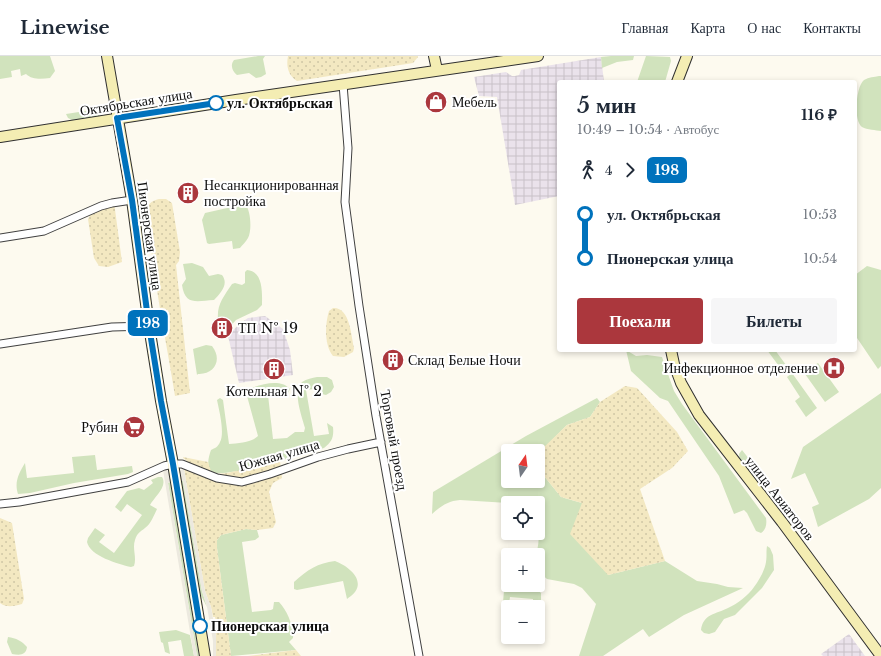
<!DOCTYPE html>
<html lang="ru">
<meta charset="utf-8">
<style>
body{margin:0;font-family:"Libre Baskerville",serif;background:#f6f6f7;color:#1f2937;height:100vh;display:flex;flex-direction:column;font-size:15px;white-space:nowrap}
*{box-sizing:border-box;margin:0}
p{font-size:13px;color:#747a83}
.icon{flex:none;width:22px;height:22px;fill:none;stroke:currentColor;stroke-width:2;stroke-linecap:round;stroke-linejoin:round}
.map{position:relative;flex:1;overflow:hidden}
.details{position:absolute;left:557px;top:24px;width:300px;height:272px;display:flex;flex-direction:column;background:#fff;border-radius:4px;box-shadow:0 2px 6px #0003}
.details>*{flex:none}
.badge{padding:0 8px;border-radius:6px;font-size:14px;line-height:26px}
.needle{width:26px;rotate:14deg}
.controls{position:absolute;left:501px;top:388px;display:grid;gap:8px}
.controls a{display:grid;place-items:center;width:44px;height:44px;border-radius:4px;background:#fff;box-shadow:0 2px 6px #0003;font-size:20px}
.map>.badge{position:absolute;translate:-50% -50%;box-shadow:0 0 0 2px #fff}
.legs{display:flex;align-items:center;gap:6px;height:44px;padding:0 20px;font-size:13px}
.legs p{margin-inline-start:auto}
.head{display:flex;align-items:center;justify-content:space-between;height:68px;padding:0 20px}
h1{font-size:22px;font-weight:600;line-height:30px}
.cta{display:flex;gap:8px;margin-top:auto;padding:8px 20px}
.cta a{flex:1;height:46px;border-radius:4px;background:#ab373d;color:#fff;font-size:16px;font-weight:600;line-height:46px;text-align:center}
.cta a+a{background:#f6f6f7;color:#1f2937}
ul{padding:0 20px;list-style:none}
li{display:flex;align-items:center;gap:14px;height:44px;font-size:15px}
li i{display:grid;place-items:center;width:6px;height:100%;margin:0 5px;background:currentColor}
li i::after{content:'';width:10px;height:10px;margin:-5px;border:3px solid;border-radius:50%;background:#fff}
li p{margin-inline-start:auto}
li:first-child i{background:linear-gradient(#0000 50%,currentColor 0)}
li:last-child i{background:linear-gradient(currentColor 50%,#0000 0)}
header{display:flex;align-items:center;gap:24px;box-sizing:border-box;height:56px;padding:0 20px;background:#fff;border-bottom:1px solid #e0e1e3}
header strong{font-size:19px}
nav{display:flex;gap:22px;margin-inline-start:auto;font-size:14px}
.map>svg:first-child{display:block}
.industrial{fill:url(#industrial-grid)}
.grass{fill:#d1e3bd;fill-rule:evenodd}
.sand{fill:url(#sand-dots)}
.plaza{fill:#ece9df}
.lines{fill:none;stroke-linecap:round;stroke-linejoin:round}
.street-casing{stroke:#404040;stroke-width:9}
.secondary-casing{stroke:#2f2f2f;stroke-width:12}
.street{stroke:#fff;stroke-width:7}
.secondary{stroke:#f4edb3;stroke-width:10}
.line-1-casing{stroke:#fff;stroke-width:9}
.line-1{stroke:#0072bc;stroke-width:6}
.stop-1-dot{fill:#fff;stroke:#0072bc;stroke-width:2}
.labels{text-anchor:middle;dominant-baseline:central;stroke-width:4;stroke-linejoin:round;paint-order:stroke}
.street-label{font-size:14px;fill:#0d0d0d;stroke:#fff}
.poi-label{font-size:14px;fill:#0d0d0d;stroke:#fff;text-anchor:start}
.stop-label{font-size:14px;font-weight:bold;fill:#0d0d0d;stroke:#fff;text-anchor:start}
</style>
<header>
<strong>Linewise</strong>
<nav><a>Главная</a><a>Карта</a><a>О нас</a><a>Контакты</a></nav>
</header>
<div class="map">
<svg width="881" height="600" viewBox="0 0 881 600">
<defs>
<pattern id="industrial-grid" width="8" height="8" patternUnits="userSpaceOnUse"><rect width="8" height="8" fill="#eae2eb"/><path d="M0 4h8M4 0v8" fill="none" stroke="#c8c1c8"/></pattern>
<pattern id="sand-dots" width="8" height="8" patternUnits="userSpaceOnUse"><rect width="8" height="8" fill="#f3e8c1"/><path d="M2 2h.1M6 6h.1" fill="none" stroke="#cfc6a5" stroke-width="1.8" stroke-linecap="round"/></pattern>
</defs>
<rect width="100%" height="100%" fill="#fdfaef"/>
<!-- industrial -->
<path class="industrial" d="M601 1 604 26H559V140L515 149 497 41 479 40 474 21 506 16 512 20H515L519 19 521 14Z
M265 260 283 273 290 294 293 319 239 327 228 280 239 268 248 262Z
M849 578 865 600H823L821 598Z"/>
<!-- grass -->
<path class="grass" d="M0 0H50L55 15 50 22C42 23 32 24 26 18L21 20 20 13 11 15 12 21 0 23Z
M258 0H265L263 3 266 18 261 21 256 22 249 17 237 19C232 15 230 9 234 4Z
M611 0H634L633 4 617 6 602 12 601 1Z
M646 0 670 1 671 5 665 26H637Z
M879 20H881V75C876 74 867 74 862 71 853 65 856 30 864 24 869 21 874 21 879 20Z
M98 53 99 60 72 64 68 62 66 58Z
M245 148C251 154 252 175 248 182 246 186 242 189 240 192L233 193 232 185 209 188 207 187 202 164 205 157Z
M192 207 203 211 209 220 218 218 222 219C229 228 221 237 214 244 197 245 185 250 182 229L186 223 183 208Z
M867 210 881 214V310L878 313 855 279V219Z
M247 214C264 215 262 239 262 249L257 254 236 264 226 275 225 268 219 269C215 251 222 243 232 228L235 227 242 229 245 227V216Z
M206 289 212 290C223 304 214 319 198 318L197 319 193 293Z
M626 294 636 300 647 299 662 301 674 335 682 348 766 462C767 468 766 474 761 477L756 475 747 457 744 454 734 458 719 420 668 345 660 342 631 315Z
M767 294H775L789 313 784 317Z
M818 307 839 336 825 346 805 318 806 314Z
M792 317 817 352 806 361 795 345 800 341 787 321Z
M317 321H327L332 324 334 331 331 336 326 339 322 338 321 332 306 334 314 380 329 378 327 367 333 371C334 381 332 386 324 392 309 396 219 425 211 415 206 409 209 400 211 394 215 392 218 391 220 386 225 377 219 354 217 344L220 342 223 344 229 388C238 387 251 387 258 380L247 340 246 336 248 333C260 329 280 322 290 333L288 337 268 339 273 383 287 382 295 376H304L305 372C302 361 292 335 302 326 307 323 312 322 317 321Z
M881 337V432L869 443 818 471 812 451 819 448 805 417 791 423 803 391Z
M597 342 600 346 590 361 567 369 543 393 544 420 561 441 582 447 608 519 665 505 697 525 717 528 728 531 743 532 684 559 649 581 643 573 603 600H579L596 548 582 532 574 528 547 523 538 515V499H536C541 482 538 465 538 447H508L460 444C448 445 441 450 432 458L433 436 526 380ZM508 395H538V425H508Z
M742 394 757 413 752 416C746 413 739 405 739 398Z
M95 399 97 414 132 410 133 416 128 418 74 427 30 437 18 438C14 426 19 417 25 407L27 422 74 417 72 401Z
M158 421H162C168 431 154 441 150 449L157 453C154 459 151 468 145 472 140 476 137 477 135 484 132 493 137 501 134 510L131 511C118 508 90 500 87 486L88 482 95 472 105 479 99 486 114 497 142 459 127 448 121 456 115 451 127 435 139 432 144 434 153 427 151 424Z
M180 425H183L202 535 207 551 199 536Z
M170 426 199 600H197L168 427Z
M246 473 257 474 259 481 255 484 242 486 252 556 271 554 273 553 274 546H279C287 554 294 571 293 582L289 586 296 594 231 600 217 492V484L221 479Z
M767 490 770 492 773 499 774 514 762 532 735 559 724 563 715 576 709 578 704 577 701 574C703 558 716 558 728 552 737 548 749 539 754 531 759 524 765 514 766 506 767 500 766 496 767 490Z
M335 505C346 509 365 522 355 536 353 539 349 541 347 543L343 525 297 534 294 533V526C307 514 318 507 335 505Z
M506 512 508 513V529C519 529 533 528 541 537V549L533 548V543L510 541 509 547 503 546Z
M176 574 190 579 194 600H184L181 584 168 586 170 598 165 596 163 587 161 586 159 576Z
M8 581C16 582 22 585 27 591 26 600 19 599 12 598L7 586Z"/>
<!-- sand -->
<path class="sand" d="M288 0H418V1L413 7 297 25C288 19 286 10 288 0Z
M159 143H166L172 147 180 196 179 205 176 209 190 337 175 340C167 290 157 241 151 192 150 180 146 163 148 152 148 147 154 144 159 143Z
M114 146 122 206 108 211 99 210 94 202 88 163 91 157Z
M333 252C350 251 351 279 354 292L353 296 344 301 333 300C324 289 325 268 329 255Z
M625 330 637 332 677 376 688 395 672 412 640 433 665 505 608 519 570 478 582 447 561 441 544 420 542 393 567 369 590 361 600 346Z
M183 401 208 406 211 415 216 418 227 417 280 405 282 422 273 427 269 436 276 466 273 472 257 474 246 473 221 479 217 484V492L231 600H216V580L214 571 217 570 215 561H213L211 551 205 535 184 413 188 412 187 405 184 403Z
M0 462 12 467 24 543 22 548C15 550 6 552 0 547Z
M296 594 301 600H248Z"/>
<!-- plaza -->
<path class="plaza" d="M184 413 205 535 211 551 216 580V600H213V585L207 551 202 535 183 425H180L179 417 181 414Z
M163 414H167L169 418 170 426 168 427 197 600H194Z"/>
<g class="lines">
<!-- street casing -->
<g class="street-casing">
<path id="street" d="M343 28 348 92 345 146 359 250 376 360 419 600
M0 182 44 175 101 150 112 147 132 144
M0 288 112 271 149 270
M0 448 19 446 128 426 164 410 173 408H182L217 422 242 426 270 418 318 401 348 393 381 386"/>
</g>
<!-- secondary casing -->
<g class="secondary-casing">
<path id="secondary" d="M107 0 132 144 149 270 161 345 173 408 205 600
M434 0 437 14
M677 26 687 0
M0 81 236 44 538 0
M671 294 674 308 681 327 699 359 782 466 881 600"/>
</g>
<!-- street -->
<use href="#street" class="street"/>
<!-- secondary -->
<use href="#secondary" class="secondary"/>
</g>
<g class="lines">
<!-- line-1 casing -->
<g class="line-1-casing">
<path id="line-1" d="M200 570 173 408 161 345 149 270 132 144 117 62 216 47"/>
</g>
<!-- line-1 -->
<use href="#line-1" class="line-1"/>
</g>
<!-- icons -->
<defs>
<g id="shop-disc" transform="scale(1.15)"><circle r="9.5" fill="#ab373d" stroke="#fff"/><path d="M-5-2.5h2.3a2.7 3.5 0 0 1 5.4 0H5L5.5 6h-11ZM-1.5-2.5h3a1.5 2.3 0 0 0-3 0Z" fill="#fff"/></g>
<g id="building-disc" transform="scale(1.15)"><circle r="9.5" fill="#ab373d" stroke="#fff"/><path d="M-4-6H4V6H1V3H-1V6H-4ZM-2.5-4.3h1.7v1.8h-1.7ZM.8-4.3h1.7v1.8H.8ZM-2.5-1h1.7V.8h-1.7ZM.8-1h1.7V.8H.8Z" fill="#fff"/></g>
<g id="hospital-disc" transform="scale(1.15)"><circle r="9.5" fill="#ab373d" stroke="#fff"/><path d="M-5-5h3v3.5h4V-5h3V5h-3V1.5h-4V5h-3Z" fill="#fff"/></g>
<g id="supermarket-disc" transform="scale(1.15)"><circle r="9.5" fill="#ab373d" stroke="#fff"/><path d="M-6-5.5h2.5l.6 2H6L4.5 2H-2.5L-4.4-4H-6ZM-1.5 3.2a1.3 1.3 0 1 0 .1 0ZM3 3.2a1.3 1.3 0 1 0 .1 0Z" fill="#fff"/></g>
</defs>
<g fill-rule="evenodd">
<use href="#shop-disc" x="436" y="46"/>
<use href="#building-disc" x="188" y="137"/>
<use href="#building-disc" x="222" y="272"/>
<use href="#building-disc" x="393" y="304"/>
<use href="#hospital-disc" x="834" y="312"/>
<use href="#building-disc" x="274" y="313"/>
<use href="#supermarket-disc" x="134" y="371"/>
</g>
<!-- markers -->
<g class="stop-1-dot">
<circle cx="216" cy="47" r="7"/>
<circle cx="200" cy="570" r="7"/>
</g>
<g class="labels">
<!-- street labels -->
<g class="street-label">
<text transform="translate(136 46) rotate(-9)">Октябрьская улица</text>
<text transform="translate(150 180) rotate(82)">Пионерская улица</text>
<text transform="translate(394 384) rotate(80)">Торговый проезд</text>
<text transform="translate(279 399) rotate(-16)">Южная улица</text>
<text transform="translate(780 442) rotate(52)">улица Авиаторов</text>
</g>
<!-- poi labels -->
<g class="poi-label">
<text x="452" y="46">Мебель</text>
<text x="204" y="129">Несанкционированная<tspan x="204" dy="16">постройка</tspan></text>
<text x="238" y="272">ТП № 19</text>
<text x="408" y="304">Склад Белые Ночи</text>
<text x="818" y="312" text-anchor="end">Инфекционное отделение</text>
<text x="274" y="335" text-anchor="middle">Котельная № 2</text>
<text x="118" y="371" text-anchor="end">Рубин</text>
</g>
<!-- stop labels -->
<g class="stop-label">
<text x="227" y="47">ул. Октябрьская</text>
<text x="211" y="570">Пионерская улица</text>
</g>
</g>
</svg>
<div class="controls">
<a><svg class="needle" viewBox="-14 -14 28 28"><path d="M0-13l5 13h-10z" fill="#e53935"/><path d="M0 13l5-13h-10z" fill="#747a83"/></svg></a>
<a><svg class="icon" aria-label="locate" viewBox="0 0 24 24"><circle cx="12" cy="12" r="6"/><path d="M12 2v4M12 18v4M2 12h4M18 12h4"/></svg></a>
<a>+</a>
<a>−</a>
</div>
<b class="badge" style="left:148px;top:267px;background:#0072bc;color:#fff">198</b>
<section class="details">
<div class="head"><div><h1>5 мин</h1><p>10:49 – 10:54 · Автобус</p></div><b>116 ₽</b></div>
<div class="legs"><svg class="icon" aria-label="walk" viewBox="0 0 24 24"><circle cx="13" cy="4" r="2"/><path d="M13 8l-2 6 4 7M11 14l-3 7M7 12l3-4h3l4 4"/></svg>4<svg class="icon" aria-label="forward" viewBox="0 0 24 24"><path d="M9 5l7 7-7 7"/></svg><b class="badge" style="background:#0072bc;color:#fff">198</b></div>
<ul>
<li><i style="color:#0072bc"></i><b>ул. Октябрьская</b><p>10:53</p></li>
<li><i style="color:#0072bc"></i><b>Пионерская улица</b><p>10:54</p></li>
</ul>
<div class="cta"><a>Поехали</a><a>Билеты</a></div>
</section>
</div>
